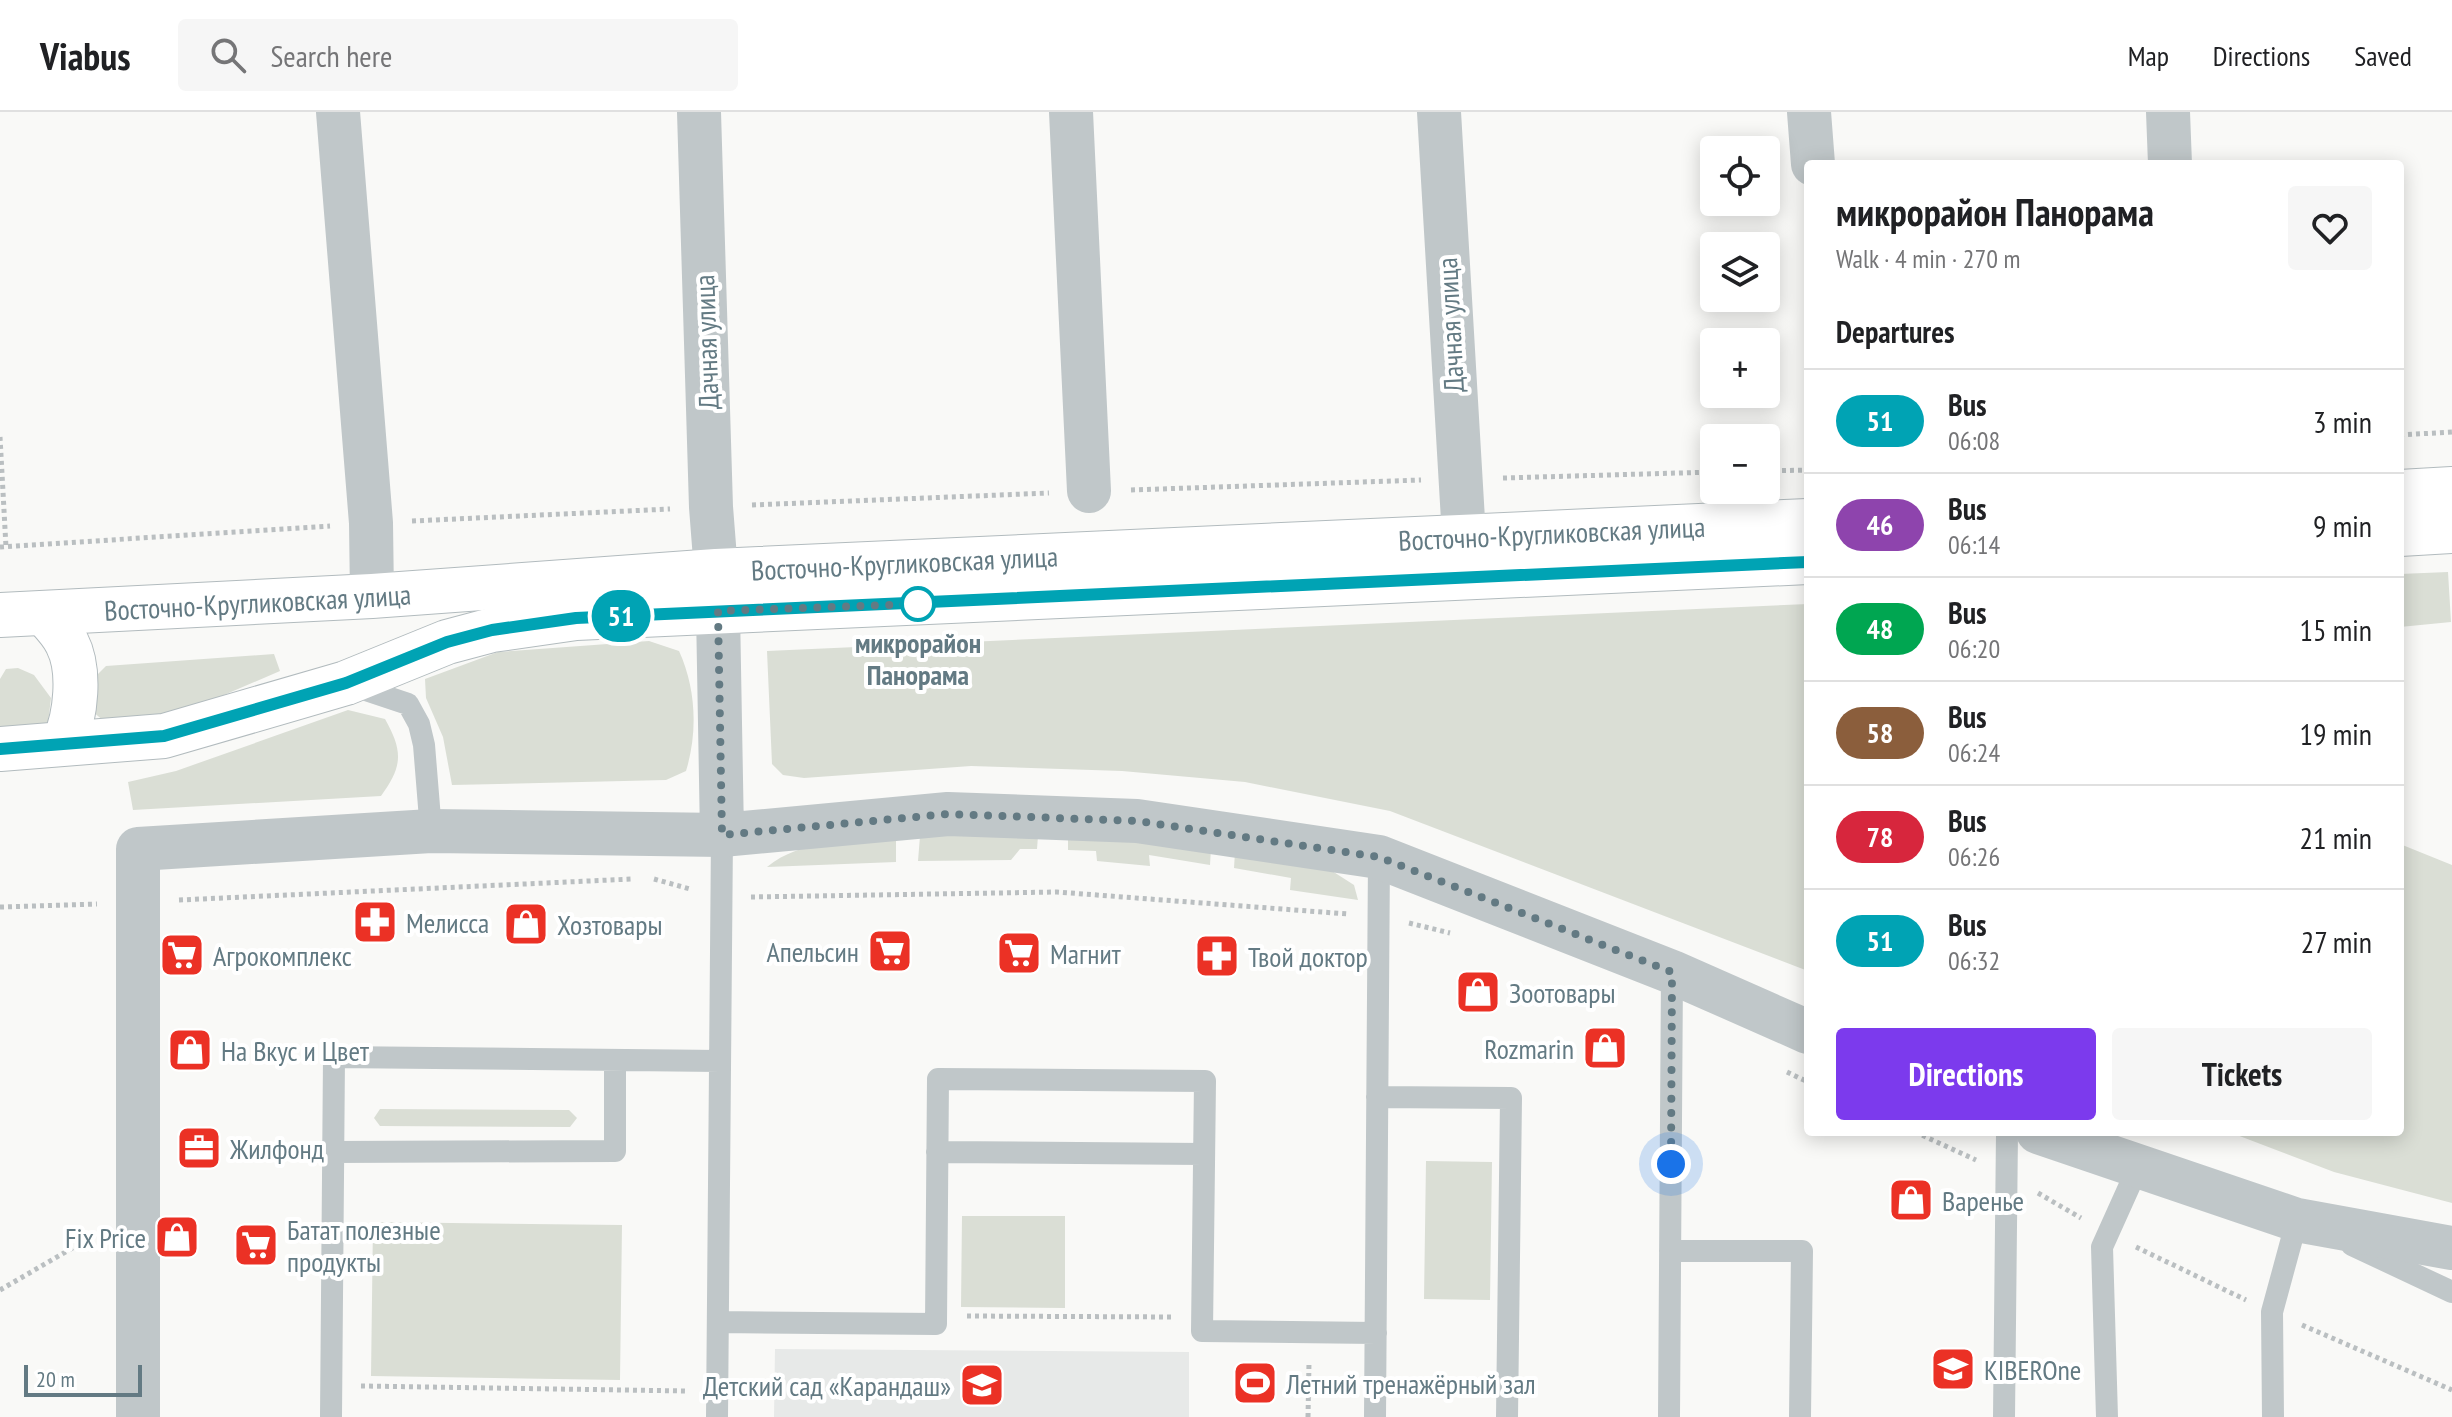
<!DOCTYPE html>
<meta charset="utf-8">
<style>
body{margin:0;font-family:"PT Sans Narrow",sans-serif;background:#f6f6f6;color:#202124;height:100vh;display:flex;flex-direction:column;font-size:30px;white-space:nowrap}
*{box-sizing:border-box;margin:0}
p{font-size:26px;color:#757577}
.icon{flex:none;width:44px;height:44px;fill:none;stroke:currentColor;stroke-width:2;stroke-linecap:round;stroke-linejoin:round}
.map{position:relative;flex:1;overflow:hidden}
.sheet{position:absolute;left:1804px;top:48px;width:600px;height:976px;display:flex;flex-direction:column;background:#fff;border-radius:8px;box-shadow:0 4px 20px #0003}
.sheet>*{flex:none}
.badge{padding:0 16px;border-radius:26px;font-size:28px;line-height:52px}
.fabs{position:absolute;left:1700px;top:24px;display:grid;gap:16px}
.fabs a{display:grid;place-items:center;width:80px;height:80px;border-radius:8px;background:#fff;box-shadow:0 4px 20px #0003;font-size:40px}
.scale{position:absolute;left:24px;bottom:20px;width:118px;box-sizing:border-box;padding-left:8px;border:4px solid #637a83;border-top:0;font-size:22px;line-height:28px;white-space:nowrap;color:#637a83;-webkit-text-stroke:6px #fff;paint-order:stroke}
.you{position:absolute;width:40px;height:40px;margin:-20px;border:6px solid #fff;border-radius:50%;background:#1a73e8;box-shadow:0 0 0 12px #1a73e833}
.map>.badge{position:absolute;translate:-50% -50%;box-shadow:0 0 0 4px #fff}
h2{padding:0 32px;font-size:30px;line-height:72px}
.round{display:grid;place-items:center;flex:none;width:84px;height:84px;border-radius:8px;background:#f6f6f6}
.summary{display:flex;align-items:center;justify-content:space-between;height:136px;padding:0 32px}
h1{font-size:38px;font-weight:800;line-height:60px}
.action{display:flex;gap:16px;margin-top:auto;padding:16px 32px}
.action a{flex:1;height:92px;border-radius:8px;background:#7c3aed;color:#fff;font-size:32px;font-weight:800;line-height:92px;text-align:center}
.action a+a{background:#f6f6f6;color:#202124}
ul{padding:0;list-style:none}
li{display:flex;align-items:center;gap:24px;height:104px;padding:0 32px;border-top:2px solid #e0e0e0}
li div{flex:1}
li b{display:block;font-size:30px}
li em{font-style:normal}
li .badge{min-width:88px;font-weight:700;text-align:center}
header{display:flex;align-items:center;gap:48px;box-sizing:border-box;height:112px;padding:0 40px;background:#fff;border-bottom:2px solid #e0e0e0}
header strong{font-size:38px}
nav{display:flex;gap:44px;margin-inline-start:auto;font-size:28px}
.search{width:560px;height:72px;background:#f6f6f6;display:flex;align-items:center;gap:20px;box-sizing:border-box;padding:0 28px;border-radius:8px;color:#757577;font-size:30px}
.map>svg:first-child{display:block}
.built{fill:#e7e9e8}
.green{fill:#daded5}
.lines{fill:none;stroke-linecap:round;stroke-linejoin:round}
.secondary-casing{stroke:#b2bbbe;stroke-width:46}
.path{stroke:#babfc1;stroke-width:5;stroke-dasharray:4 4;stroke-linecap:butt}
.lane{stroke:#c0c7c9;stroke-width:22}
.street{stroke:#c0c7c9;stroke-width:44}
.secondary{stroke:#fff;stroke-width:44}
.line-casing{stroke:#fff;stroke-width:18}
.line{stroke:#00a3b4;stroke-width:12}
.walk{stroke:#637a83;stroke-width:8;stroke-dasharray:0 14.4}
.stop-dot{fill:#fff;stroke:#00a3b4;stroke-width:4}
.labels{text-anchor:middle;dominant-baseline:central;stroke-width:8;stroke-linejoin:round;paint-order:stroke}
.street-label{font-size:28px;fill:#637a83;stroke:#fff}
.stop-label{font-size:28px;font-weight:bold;fill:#637a83;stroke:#fff}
.poi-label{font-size:28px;fill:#637a83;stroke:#fff;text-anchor:start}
</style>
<header>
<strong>Viabus</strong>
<div class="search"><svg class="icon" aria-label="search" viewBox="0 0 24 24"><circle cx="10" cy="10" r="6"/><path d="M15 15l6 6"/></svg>Search here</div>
<nav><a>Map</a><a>Directions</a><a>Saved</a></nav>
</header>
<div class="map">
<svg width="2452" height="1305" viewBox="0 0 2452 1305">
<rect width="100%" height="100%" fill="#f9f9f7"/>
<!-- built -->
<path class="built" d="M775 1237 1189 1240V1305H774Z"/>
<!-- green -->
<path class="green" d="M2448 460 2451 510 2400 515V462Z
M1808 492V859L1390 699 1245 670 1122 659 971 654 804 666 783 663 772 652 767 539Z
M649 529 679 539C696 576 698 620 686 659L666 668 452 673 443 625 426 586 425 567 498 540Z
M274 542 280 559 217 586 164 603 105 610 92 599 89 571 106 554Z
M18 556 34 563 51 586 48 611 36 621H0V567L6 557Z
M348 598 385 607C403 639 403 654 381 684L133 698 128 670 176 659Z
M920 724H1038L1037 737H1020L1011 748 918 749Z
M1068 724 1211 736 1210 753 1149 743 1150 754 1097 749 1096 739 1068 738Z
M896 726V750L767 755C802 726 853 730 896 726Z
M2400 732 2452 753V1091L2334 1060 2229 1020H2400Z
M1235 740 1329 757 1354 773 1358 788 1290 778 1291 766 1234 756Z
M380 997 569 998 577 1006 570 1015 380 1014 374 1006Z
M1426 1049 1492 1050 1490 1188 1424 1187Z
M962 1104H1065V1196L961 1195Z
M373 1110 622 1113 620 1268 371 1264Z"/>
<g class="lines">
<!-- secondary casing -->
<g class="secondary-casing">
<g id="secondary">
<path d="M2400 380 2452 377"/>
<path d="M2400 422 2452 419"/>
<path d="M44 501C52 510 62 520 67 531 81 558 76 604 64 630"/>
<path id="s1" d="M0 503 372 484 716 459 1808 409"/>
<path d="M0 637 164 624 346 571 447 530 492 518 576 506 1808 450"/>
</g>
</g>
<!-- path -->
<path class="path" d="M2400 323 2452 320
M0 325 6 435
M1766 359 1808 358
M1503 366 1714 360
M1131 378 1421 368
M752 393 1049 381
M412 409 670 397
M0 435 330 414
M654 767 690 777
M751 785 1057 780 1348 802
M179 788 632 767
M0 795 97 792
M1409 811 1450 821
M1787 960 1808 970
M1915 1020 1976 1048
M2038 1081 2081 1106
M2136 1135 2246 1188
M0 1178 95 1123
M967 1204 1173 1205
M2302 1213 2452 1278
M361 1274 687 1279
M1308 1305 1309 1250"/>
<!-- lane -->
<path class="lane" d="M351 573 408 592 419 612 424 633 431 719
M1377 985 1511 986 1507 1305
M333 1040 615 1039V948
M937 1040 1203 1042
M2352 1133 2452 1180
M1670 1139H1802L1800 1305
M718 1210 936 1212 938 967 1205 969 1202 1219 1376 1221
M331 1305 334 945 720 949
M717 1305 722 723
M1375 1305 1379 745
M1669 1305 1672 860
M2004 1305 2007 1020
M2107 1305 2102 1135 2138 1055
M2273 1305 2272 1200 2297 1108 2303 1110"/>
<!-- street -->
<path class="street" d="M338 0 371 411 372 484
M699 0 711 395 716 459
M1071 0 1089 379
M1439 0 1464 425
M1809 0 1813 52
M2168 0 2170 52
M718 499 722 723
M2038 1020 2297 1108 2452 1136
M138 1305V737L431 719 722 723 948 702 1137 709 1379 745 1672 860 1808 920"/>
<!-- secondary -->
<use href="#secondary" class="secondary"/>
</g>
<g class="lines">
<!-- line casing -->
<g class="line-casing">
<path id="line" d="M0 637 164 624 346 571 447 530 492 518 576 506 1808 450"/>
</g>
<!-- line -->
<use href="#line" class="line"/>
<!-- walk -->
<path class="walk" d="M918 492 718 499 722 723 948 702 1137 709 1379 745 1672 860 1671 1052"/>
</g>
<!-- icons -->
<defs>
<g id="pharmacy-square" transform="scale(2.3)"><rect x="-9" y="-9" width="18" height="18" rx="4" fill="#eb3125" stroke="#fff"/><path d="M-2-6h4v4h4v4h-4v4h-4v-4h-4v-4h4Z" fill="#fff"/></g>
<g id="shop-square" transform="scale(2.3)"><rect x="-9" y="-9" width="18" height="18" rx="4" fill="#eb3125" stroke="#fff"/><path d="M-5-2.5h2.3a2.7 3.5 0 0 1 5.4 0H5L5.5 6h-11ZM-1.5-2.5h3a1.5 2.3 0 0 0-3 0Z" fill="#fff"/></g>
<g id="supermarket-square" transform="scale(2.3)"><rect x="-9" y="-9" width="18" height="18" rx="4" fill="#eb3125" stroke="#fff"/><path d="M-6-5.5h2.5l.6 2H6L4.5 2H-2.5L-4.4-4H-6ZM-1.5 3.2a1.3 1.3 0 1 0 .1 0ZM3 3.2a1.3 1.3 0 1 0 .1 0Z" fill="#fff"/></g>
<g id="office-square" transform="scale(2.3)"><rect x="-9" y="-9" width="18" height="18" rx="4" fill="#eb3125" stroke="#fff"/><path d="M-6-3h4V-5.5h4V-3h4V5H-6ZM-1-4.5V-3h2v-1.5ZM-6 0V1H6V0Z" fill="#fff"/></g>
<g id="school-square" transform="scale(2.3)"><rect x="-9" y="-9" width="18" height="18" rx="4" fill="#eb3125" stroke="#fff"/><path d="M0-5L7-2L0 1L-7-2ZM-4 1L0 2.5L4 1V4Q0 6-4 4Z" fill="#fff"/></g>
<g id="stadium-square" transform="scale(2.3)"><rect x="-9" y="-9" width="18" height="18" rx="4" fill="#eb3125" stroke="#fff"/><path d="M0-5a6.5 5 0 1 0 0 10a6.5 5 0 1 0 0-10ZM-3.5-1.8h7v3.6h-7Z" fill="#fff"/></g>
</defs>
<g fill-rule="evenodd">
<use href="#pharmacy-square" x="375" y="810"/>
<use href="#shop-square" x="526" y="812"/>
<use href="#supermarket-square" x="890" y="839"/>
<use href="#supermarket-square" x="1019" y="841"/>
<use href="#supermarket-square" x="182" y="843"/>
<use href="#pharmacy-square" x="1217" y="844"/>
<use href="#shop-square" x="1478" y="880"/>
<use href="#shop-square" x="1605" y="936"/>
<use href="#shop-square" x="190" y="938"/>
<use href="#office-square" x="199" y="1036"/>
<use href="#shop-square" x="1911" y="1088"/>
<use href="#shop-square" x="177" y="1125"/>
<use href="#supermarket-square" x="256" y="1133"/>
<use href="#school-square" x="1953" y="1257"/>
<use href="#stadium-square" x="1255" y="1271"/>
<use href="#school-square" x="982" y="1273"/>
</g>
<!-- markers -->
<circle class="stop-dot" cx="918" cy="492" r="16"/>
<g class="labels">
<!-- street labels -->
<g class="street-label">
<text transform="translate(1450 213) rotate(-93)">Дачная улица</text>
<text transform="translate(706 230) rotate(-92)">Дачная улица</text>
<text stroke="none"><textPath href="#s1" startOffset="1554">Восточно-Кругликовская улица</textPath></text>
<text stroke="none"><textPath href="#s1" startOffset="906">Восточно-Кругликовская улица</textPath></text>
<text stroke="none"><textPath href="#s1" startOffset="258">Восточно-Кругликовская улица</textPath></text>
</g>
<!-- stop labels -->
<g class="stop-label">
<text x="918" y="530">микрорайон<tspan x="918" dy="32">Панорама</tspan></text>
</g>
<!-- poi labels -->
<g class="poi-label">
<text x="406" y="810">Мелисса</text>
<text x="557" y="812">Хозтовары</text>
<text x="859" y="839" text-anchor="end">Апельсин</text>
<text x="1050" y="841">Магнит</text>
<text x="213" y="843">Агрокомплекс</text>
<text x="1248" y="844">Твой доктор</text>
<text x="1509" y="880">Зоотовары</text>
<text x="1574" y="936" text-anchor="end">Rozmarin</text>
<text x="221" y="938">На Вкус и Цвет</text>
<text x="230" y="1036">Жилфонд</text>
<text x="1942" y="1088">Варенье</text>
<text x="287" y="1117">Батат полезные<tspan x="287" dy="32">продукты</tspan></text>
<text x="146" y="1125" text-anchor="end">Fix Price</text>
<text x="1984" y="1257">KIBEROne</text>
<text x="1286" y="1271">Летний тренажёрный зал</text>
<text x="951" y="1273" text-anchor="end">Детский сад «Карандаш»</text>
</g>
</g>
</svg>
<div class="fabs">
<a><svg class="icon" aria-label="locate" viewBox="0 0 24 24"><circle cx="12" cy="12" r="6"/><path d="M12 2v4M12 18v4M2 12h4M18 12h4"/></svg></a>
<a><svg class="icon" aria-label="layers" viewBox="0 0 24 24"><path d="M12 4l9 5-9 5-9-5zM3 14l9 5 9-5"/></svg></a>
<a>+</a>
<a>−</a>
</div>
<div class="scale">20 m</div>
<div class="you" style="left:1671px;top:1052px"></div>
<b class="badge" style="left:621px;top:504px;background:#00a3b4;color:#fff">51</b>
<section class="sheet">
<div class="summary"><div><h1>микрорайон Панорама</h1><p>Walk · 4 min · 270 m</p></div><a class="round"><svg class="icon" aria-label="heart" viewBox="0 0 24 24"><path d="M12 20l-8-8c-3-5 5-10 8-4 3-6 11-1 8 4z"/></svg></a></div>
<h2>Departures</h2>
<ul>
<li><span class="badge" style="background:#00a3b4;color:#fff">51</span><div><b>Bus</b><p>06:08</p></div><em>3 min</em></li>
<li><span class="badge" style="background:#8e44ad;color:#fff">46</span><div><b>Bus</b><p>06:14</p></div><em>9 min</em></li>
<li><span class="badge" style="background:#00a651;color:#fff">48</span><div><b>Bus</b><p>06:20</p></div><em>15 min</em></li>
<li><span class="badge" style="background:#8b5e3c;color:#fff">58</span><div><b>Bus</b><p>06:24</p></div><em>19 min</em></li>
<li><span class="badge" style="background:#d7263d;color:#fff">78</span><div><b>Bus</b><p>06:26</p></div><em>21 min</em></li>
<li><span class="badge" style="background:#00a3b4;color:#fff">51</span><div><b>Bus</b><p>06:32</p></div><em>27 min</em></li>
</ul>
<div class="action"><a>Directions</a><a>Tickets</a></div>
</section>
</div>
